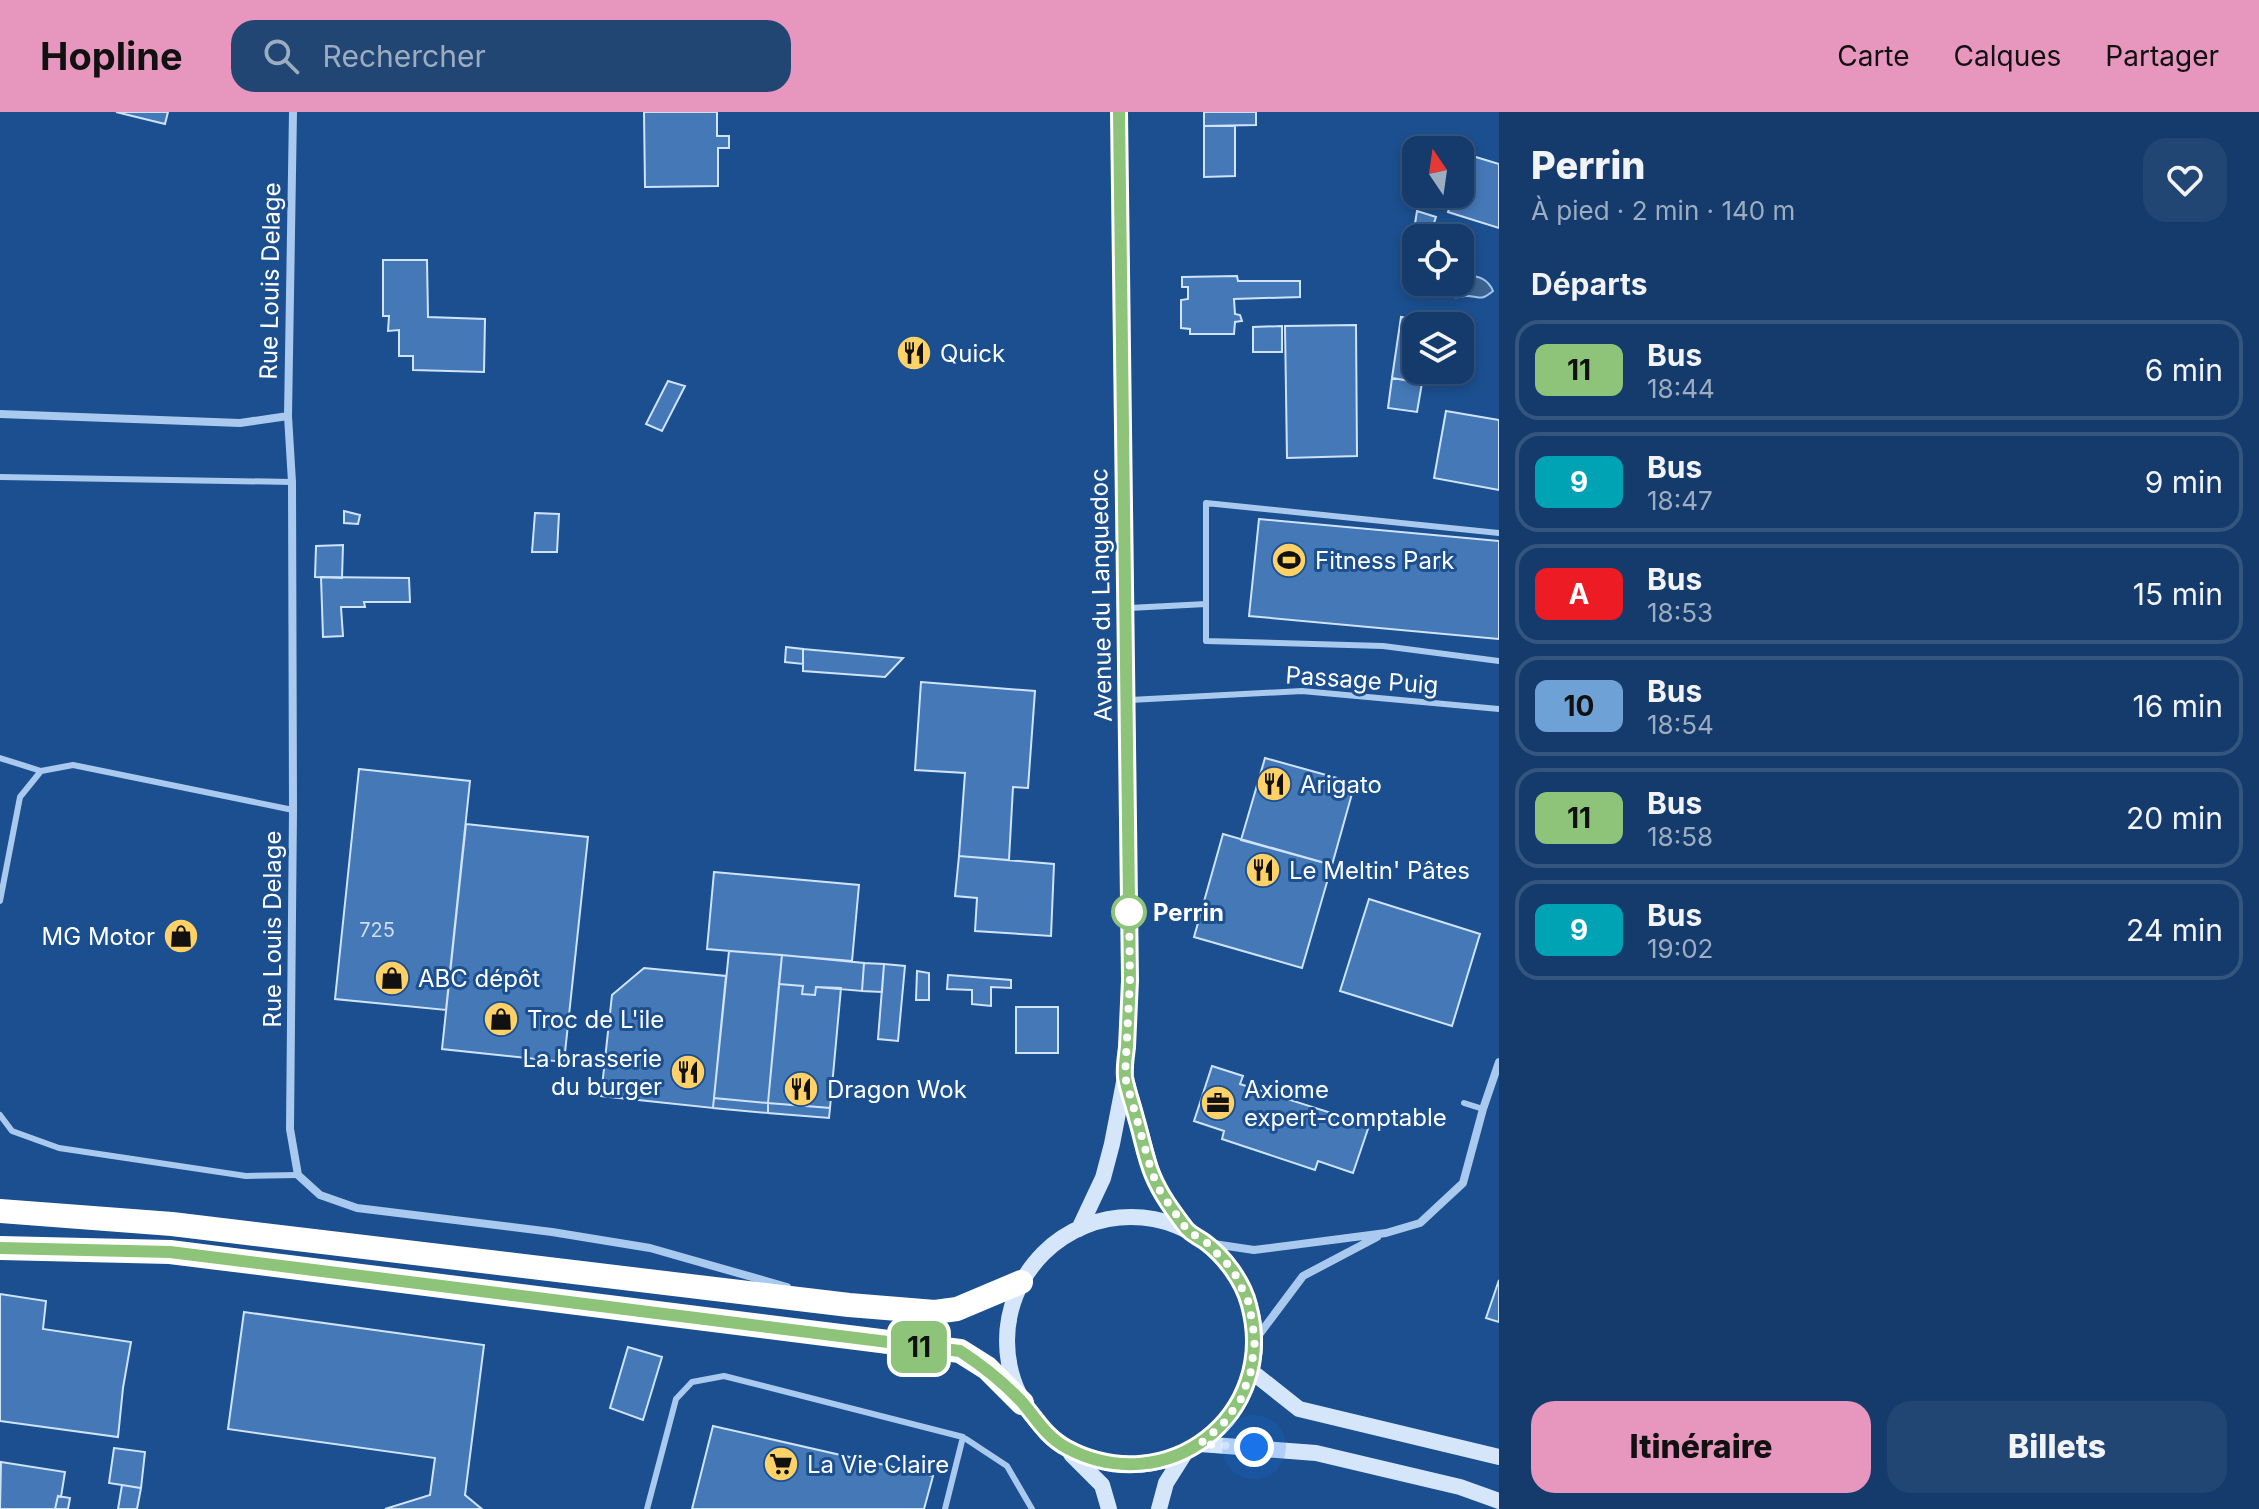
<!DOCTYPE html>
<html lang="fr">
<meta charset="utf-8">
<style>
body{margin:0;font-family:Inter,sans-serif;background:#214673;color:#f1f3f6;height:100vh;display:flex;flex-direction:column;font-size:30px;white-space:nowrap}
*{box-sizing:border-box;margin:0}
p{font-size:26px;color:#9dadc1}
.icon{flex:none;width:44px;height:44px;fill:none;stroke:currentColor;stroke-width:2;stroke-linecap:round;stroke-linejoin:round}
.map{position:relative;flex:1;overflow:hidden}
.details{display:flex;flex-direction:column;background:#143b6b;width:760px}
.details>*{flex:none}
.badge{padding:0 16px;border-radius:12px;font-size:28px;line-height:52px}
.needle{width:52px;rotate:347deg}
.tools{position:absolute;left:1402px;top:24px;display:grid;gap:16px}
.tools a{display:grid;place-items:center;width:72px;height:72px;border-radius:16px;background:#143b6b;box-shadow:0 4px 12px #0003,0 0 0 2px #33557e;font-size:40px}
.you{position:absolute;width:40px;height:40px;margin:-20px;border:6px solid #fff;border-radius:50%;background:#1a73e8;box-shadow:0 0 0 12px #1a73e833}
.map>.badge{position:absolute;translate:-50% -50%;box-shadow:0 0 0 4px #fff}
h2{padding:0 32px;font-size:30px;line-height:72px}
.round{display:grid;place-items:center;flex:none;width:84px;height:84px;border-radius:24px;background:#214673}
.head{display:flex;align-items:center;justify-content:space-between;height:136px;padding:0 32px}
h1{font-size:38px;font-weight:800;line-height:60px}
.button{display:flex;gap:16px;margin-top:auto;padding:16px 32px}
.button a{flex:1;height:92px;border-radius:24px;background:#e797bd;color:#111;font-size:32px;font-weight:800;line-height:92px;text-align:center}
.button a+a{background:#214673;color:#f1f3f6}
ul{padding:0;list-style:none}
li{display:flex;align-items:center;gap:24px;height:100px;margin:0 16px 12px;padding:0 16px;border:4px solid #33557e;border-radius:24px}
li div{flex:1}
li b{display:block;font-size:30px}
li em{font-style:normal}
li .badge{min-width:88px;font-weight:700;text-align:center}
header{display:flex;align-items:center;gap:48px;box-sizing:border-box;height:112px;padding:0 40px;background:#e797bd;color:#111}
header strong{font-size:38px}
nav{display:flex;gap:44px;margin-inline-start:auto;font-size:28px}
.search{width:560px;height:72px;background:#214673;display:flex;align-items:center;gap:20px;box-sizing:border-box;padding:0 28px;border-radius:24px;color:#9dadc1;font-size:30px}
main{display:flex;flex:1;min-height:0}
.map>svg:first-child{display:block}
.water{fill:#3c6290;stroke:#9cc4f0;stroke-width:2}
.building{fill:#4478b7;stroke:#cfe3fa;stroke-width:2}
.lines{fill:none;stroke-linecap:round;stroke-linejoin:round}
.lane{stroke:#a9c9ee;stroke-width:6}
.street{stroke:#a9c9ee;stroke-width:8}
.secondary{stroke:#d6e6fa;stroke-width:16}
.highway{stroke:#fff;stroke-width:24}
.line-casing{stroke:#fff;stroke-width:18}
.line{stroke:#8ec479;stroke-width:12}
.walk{stroke:#fff;stroke-width:8;stroke-dasharray:0 14.4}
.stop-dot{fill:#fff;stroke:#8ec479;stroke-width:4}
.labels{text-anchor:middle;dominant-baseline:central;stroke-width:6;stroke-linejoin:round;paint-order:stroke}
.number-label{font-size:20px;fill:#d0dded}
.street-label{font-size:24px;fill:#fff;stroke:#1b4f8f}
.poi-label{font-size:24px;fill:#fff;stroke:#1b4f8f;text-anchor:start}
.stop-label{font-size:24px;font-weight:bold;fill:#fff;stroke:#1b4f8f;text-anchor:start}
</style>
<header>
<strong>Hopline</strong>
<div class="search"><svg class="icon" aria-label="search" viewBox="0 0 24 24"><circle cx="10" cy="10" r="6"/><path d="M15 15l6 6"/></svg>Rechercher</div>
<nav><a>Carte</a><a>Calques</a><a>Partager</a></nav>
</header>
<main>
<div class="map">
<svg width="1499" height="1397" viewBox="0 0 1499 1397">
<rect width="100%" height="100%" fill="#1b4f8f"/>
<!-- water -->
<path class="water" d="M1460 161C1474 164 1487 164 1493 179 1480 190 1480 184 1466 184 1462 184 1458 186 1454 185 1448 182 1444 177 1447 170H1460Z"/>
<!-- building -->
<path class="building" d="M116 0H168L165 12Z
M644 0H717V24H729V36H718V74L645 75Z
M1204 0H1256V13L1204 14Z
M1204 14H1235V64L1204 65Z
M1466 42 1499 52V116L1448 100 1454 82H1460V62Z
M1417 99 1436 105 1430 123 1414 118Z
M383 148H427L428 205 485 207 484 260 413 258V244H399V218L388 219 389 204H383Z
M1237 164 1238 169H1300V185L1234 187 1235 202 1240 203 1242 209 1235 210 1234 222H1190V217L1181 216V188L1188 187V175H1182V165Z
M1420 202 1462 210 1460 221V214H1416V242L1411 269 1392 266 1401 205 1419 208Z
M1356 213 1357 344 1287 346 1285 214Z
M1282 214V240H1253V215Z
M1392 266 1422 271 1417 300 1388 296Z
M668 269 685 274 662 319 646 312Z
M1446 299 1499 308V378L1434 366Z
M344 399 360 403 358 412 344 411Z
M535 401 559 402 557 440H532Z
M1259 407 1499 429V527L1249 504Z
M343 433 342 466 315 465 316 434Z
M321 465 409 466 410 490H364L365 495H341L343 524 323 525Z
M786 535 803 537V552L785 550Z
M803 537 903 546 885 565 803 559Z
M921 570 1035 579 1028 676 1013 675 1009 748 959 744 965 661 915 658Z
M1265 646 1355 671 1332 753 1241 728Z
M359 657 470 669 446 898 335 887Z
M466 712 588 725 564 950 442 937Z
M1223 722 1332 753 1302 856 1194 825Z
M959 744 1054 752 1051 824 975 819 977 786 955 784Z
M714 760 859 773 852 849 707 837Z
M1369 787 1480 822 1452 914 1340 879Z
M729 839 782 843 768 991 714 986Z
M782 843 864 851 862 879 816 875 815 883 802 882 803 874 779 872Z
M864 851 884 852 882 880 862 879Z
M884 852 905 854 898 929 878 927Z
M644 856 726 864 713 996 601 984 612 883Z
M917 859 929 861V888H916Z
M948 863 1011 868V876L991 875V894L972 892V878L947 877Z
M779 872 803 874 802 882 815 883 816 875 841 876 830 996 768 991Z
M1016 895H1058V941H1016Z
M1212 954 1243 964 1240 972 1353 1008 1354 1003 1371 1008 1353 1061 1318 1049 1315 1058 1222 1027 1224 1019 1194 1009Z
M714 986 768 991V1001L713 996Z
M768 991 830 996 829 1006 768 1001Z
M1499 1168V1210L1486 1206Z
M0 1182 46 1189 43 1217 131 1230 123 1276 118 1325 0 1309Z
M244 1200 484 1233 465 1383 482 1397H385L430 1383 435 1346 228 1317Z
M628 1235 662 1245 643 1308 610 1296Z
M713 1314 933 1364 924 1397H692Z
M114 1336 145 1340 141 1376 109 1371Z
M1 1350 65 1360 61 1385 58 1384 55 1397H0Z
M122 1373 141 1376 137 1397H118Z
M58 1384 70 1386 68 1397H55Z"/>
<g class="lines">
<!-- lane -->
<path class="lane" d="M0 365 292 370
M1499 421 1206 391V529L1383 534 1499 549
M1129 496 1206 492
M1130 588 1302 579 1499 597
M0 646 41 659
M0 789 20 685 41 659 73 653 293 698
M1464 991 1483 997
M0 1003 12 1019 59 1036 246 1064 298 1063
M647 1397 676 1287 692 1270 724 1264 963 1325 1007 1354 1032 1397
M945 1397 963 1325"/>
<!-- street -->
<path class="street" d="M293 0 288 304 292 370 293 698 290 1017 298 1063 320 1083 357 1096 552 1120 650 1136 787 1175
M0 302 240 311 288 304
M1207 1131 1254 1138 1386 1121 1420 1111 1463 1071 1483 997 1499 950
M1255 1228 1303 1164 1377 1125"/>
<!-- secondary -->
<path class="secondary" d="M1127 971 1152 1061 1161 1081 1188 1119
M1007 1229a124 124 0 1 1 248 0a124 124 0 1 1-248 0Z
M1079 1117 1103 1066 1112 1032 1125 965 1130 868 1119 0
M1251 1259 1299 1297 1499 1345
M1200 1332 1316 1341 1460 1375 1499 1389
M1071 1342 1102 1373 1109 1397
M1159 1397 1166 1371 1185 1341"/>
<!-- highway -->
<path class="highway" d="M0 1099 172 1112 849 1193 935 1200 957 1197 1021 1170
M0 1136 170 1140 960 1239 987 1256 1022 1291"/>
</g>
<g class="lines">
<!-- line casing -->
<g class="line-casing">
<path id="line" d="M0 1136 170 1140 960 1239C983 1254 1002 1269 1021 1289 1036 1306 1046 1325 1067 1336 1167 1389 1279 1304 1249 1193 1243 1169 1224 1144 1205 1130 1198 1125 1190 1122 1185 1115 1173 1099 1161 1083 1153 1064 1145 1046 1142 1025 1136 1006 1133 993 1127 978 1125 965 1124 955 1126 944 1127 935 1128 912 1129 890 1130 868L1119 0"/>
</g>
<!-- line -->
<use href="#line" class="line"/>
<!-- walk -->
<path class="walk" d="M1129 800V798L1130 868 1125 965 1152 1061 1161 1081 1188 1119 1207 1131 1233 1158 1249 1191 1255 1228 1251 1259 1241 1287 1223 1312 1200 1332 1254 1335"/>
</g>
<!-- icons -->
<defs>
<g id="restaurant-disc" transform="scale(1.8)"><circle r="9.5" fill="#ffd166" stroke="#1b4f8f"/><path d="M-5-6h1v4h1v-4h1v4h1v-4h1v5L-1.5 .5V6h-2V.5L-5-1ZM5-6V6H3V1.5H1.5Q1.5-4 5-6Z" fill="#111"/></g>
<g id="stadium-disc" transform="scale(1.8)"><circle r="9.5" fill="#ffd166" stroke="#1b4f8f"/><path d="M0-5a6.5 5 0 1 0 0 10a6.5 5 0 1 0 0-10ZM-3.5-1.8h7v3.6h-7Z" fill="#111"/></g>
<g id="shop-disc" transform="scale(1.8)"><circle r="9.5" fill="#ffd166" stroke="#1b4f8f"/><path d="M-5-2.5h2.3a2.7 3.5 0 0 1 5.4 0H5L5.5 6h-11ZM-1.5-2.5h3a1.5 2.3 0 0 0-3 0Z" fill="#111"/></g>
<g id="office-disc" transform="scale(1.8)"><circle r="9.5" fill="#ffd166" stroke="#1b4f8f"/><path d="M-6-3h4V-5.5h4V-3h4V5H-6ZM-1-4.5V-3h2v-1.5ZM-6 0V1H6V0Z" fill="#111"/></g>
<g id="supermarket-disc" transform="scale(1.8)"><circle r="9.5" fill="#ffd166" stroke="#1b4f8f"/><path d="M-6-5.5h2.5l.6 2H6L4.5 2H-2.5L-4.4-4H-6ZM-1.5 3.2a1.3 1.3 0 1 0 .1 0ZM3 3.2a1.3 1.3 0 1 0 .1 0Z" fill="#111"/></g>
</defs>
<g fill-rule="evenodd">
<use href="#restaurant-disc" x="914" y="241"/>
<use href="#stadium-disc" x="1289" y="448"/>
<use href="#restaurant-disc" x="1274" y="672"/>
<use href="#restaurant-disc" x="1263" y="758"/>
<use href="#shop-disc" x="181" y="824"/>
<use href="#shop-disc" x="392" y="866"/>
<use href="#shop-disc" x="501" y="907"/>
<use href="#restaurant-disc" x="688" y="960"/>
<use href="#restaurant-disc" x="801" y="977"/>
<use href="#office-disc" x="1218" y="991"/>
<use href="#supermarket-disc" x="781" y="1352"/>
</g>
<!-- markers -->
<circle class="stop-dot" cx="1129" cy="800" r="16"/>
<g class="labels">
<!-- number labels -->
<g class="number-label">
<text x="377" y="818">725</text>
</g>
<!-- street labels -->
<g class="street-label">
<text transform="translate(270 169) rotate(-89)">Rue Louis Delage</text>
<text transform="translate(1101 483) rotate(-91)">Avenue du Languedoc</text>
<text transform="translate(1362 568) rotate(4)">Passage Puig</text>
<text transform="translate(272 817) rotate(-90)">Rue Louis Delage</text>
</g>
<!-- poi labels -->
<g class="poi-label">
<text x="940" y="241">Quick</text>
<text x="1315" y="448">Fitness Park</text>
<text x="1300" y="672">Arigato</text>
<text x="1289" y="758">Le Meltin' Pâtes</text>
<text x="155" y="824" text-anchor="end">MG Motor</text>
<text x="418" y="866">ABC dépôt</text>
<text x="527" y="907">Troc de L'ile</text>
<text x="662" y="946" text-anchor="end">La brasserie<tspan x="662" dy="28">du burger</tspan></text>
<text x="827" y="977">Dragon Wok</text>
<text x="1244" y="977">Axiome<tspan x="1244" dy="28">expert-comptable</tspan></text>
<text x="807" y="1352">La Vie Claire</text>
</g>
<!-- stop labels -->
<g class="stop-label">
<text x="1153" y="800">Perrin</text>
</g>
</g>
</svg>
<div class="tools">
<a><svg class="needle" viewBox="-14 -14 28 28"><path d="M0-13l5 13h-10z" fill="#e53935"/><path d="M0 13l5-13h-10z" fill="#9dadc1"/></svg></a>
<a><svg class="icon" aria-label="locate" viewBox="0 0 24 24"><circle cx="12" cy="12" r="6"/><path d="M12 2v4M12 18v4M2 12h4M18 12h4"/></svg></a>
<a><svg class="icon" aria-label="layers" viewBox="0 0 24 24"><path d="M12 4l9 5-9 5-9-5zM3 14l9 5 9-5"/></svg></a>
</div>
<div class="you" style="left:1254px;top:1335px"></div>
<b class="badge" style="left:919px;top:1235px;background:#8ec479;color:#111">11</b>
</div>
<section class="details">
<div class="head"><div><h1>Perrin</h1><p>À pied · 2 min · 140 m</p></div><a class="round"><svg class="icon" aria-label="heart" viewBox="0 0 24 24"><path d="M12 20l-8-8c-3-5 5-10 8-4 3-6 11-1 8 4z"/></svg></a></div>
<h2>Départs</h2>
<ul>
<li><span class="badge" style="background:#8ec479;color:#111">11</span><div><b>Bus</b><p>18:44</p></div><em>6 min</em></li>
<li><span class="badge" style="background:#00a3b4;color:#fff">9</span><div><b>Bus</b><p>18:47</p></div><em>9 min</em></li>
<li><span class="badge" style="background:#ed1c24;color:#fff">A</span><div><b>Bus</b><p>18:53</p></div><em>15 min</em></li>
<li><span class="badge" style="background:#6ea2d7;color:#111">10</span><div><b>Bus</b><p>18:54</p></div><em>16 min</em></li>
<li><span class="badge" style="background:#8ec479;color:#111">11</span><div><b>Bus</b><p>18:58</p></div><em>20 min</em></li>
<li><span class="badge" style="background:#00a3b4;color:#fff">9</span><div><b>Bus</b><p>19:02</p></div><em>24 min</em></li>
</ul>
<div class="button"><a>Itinéraire</a><a>Billets</a></div>
</section>
</main>
